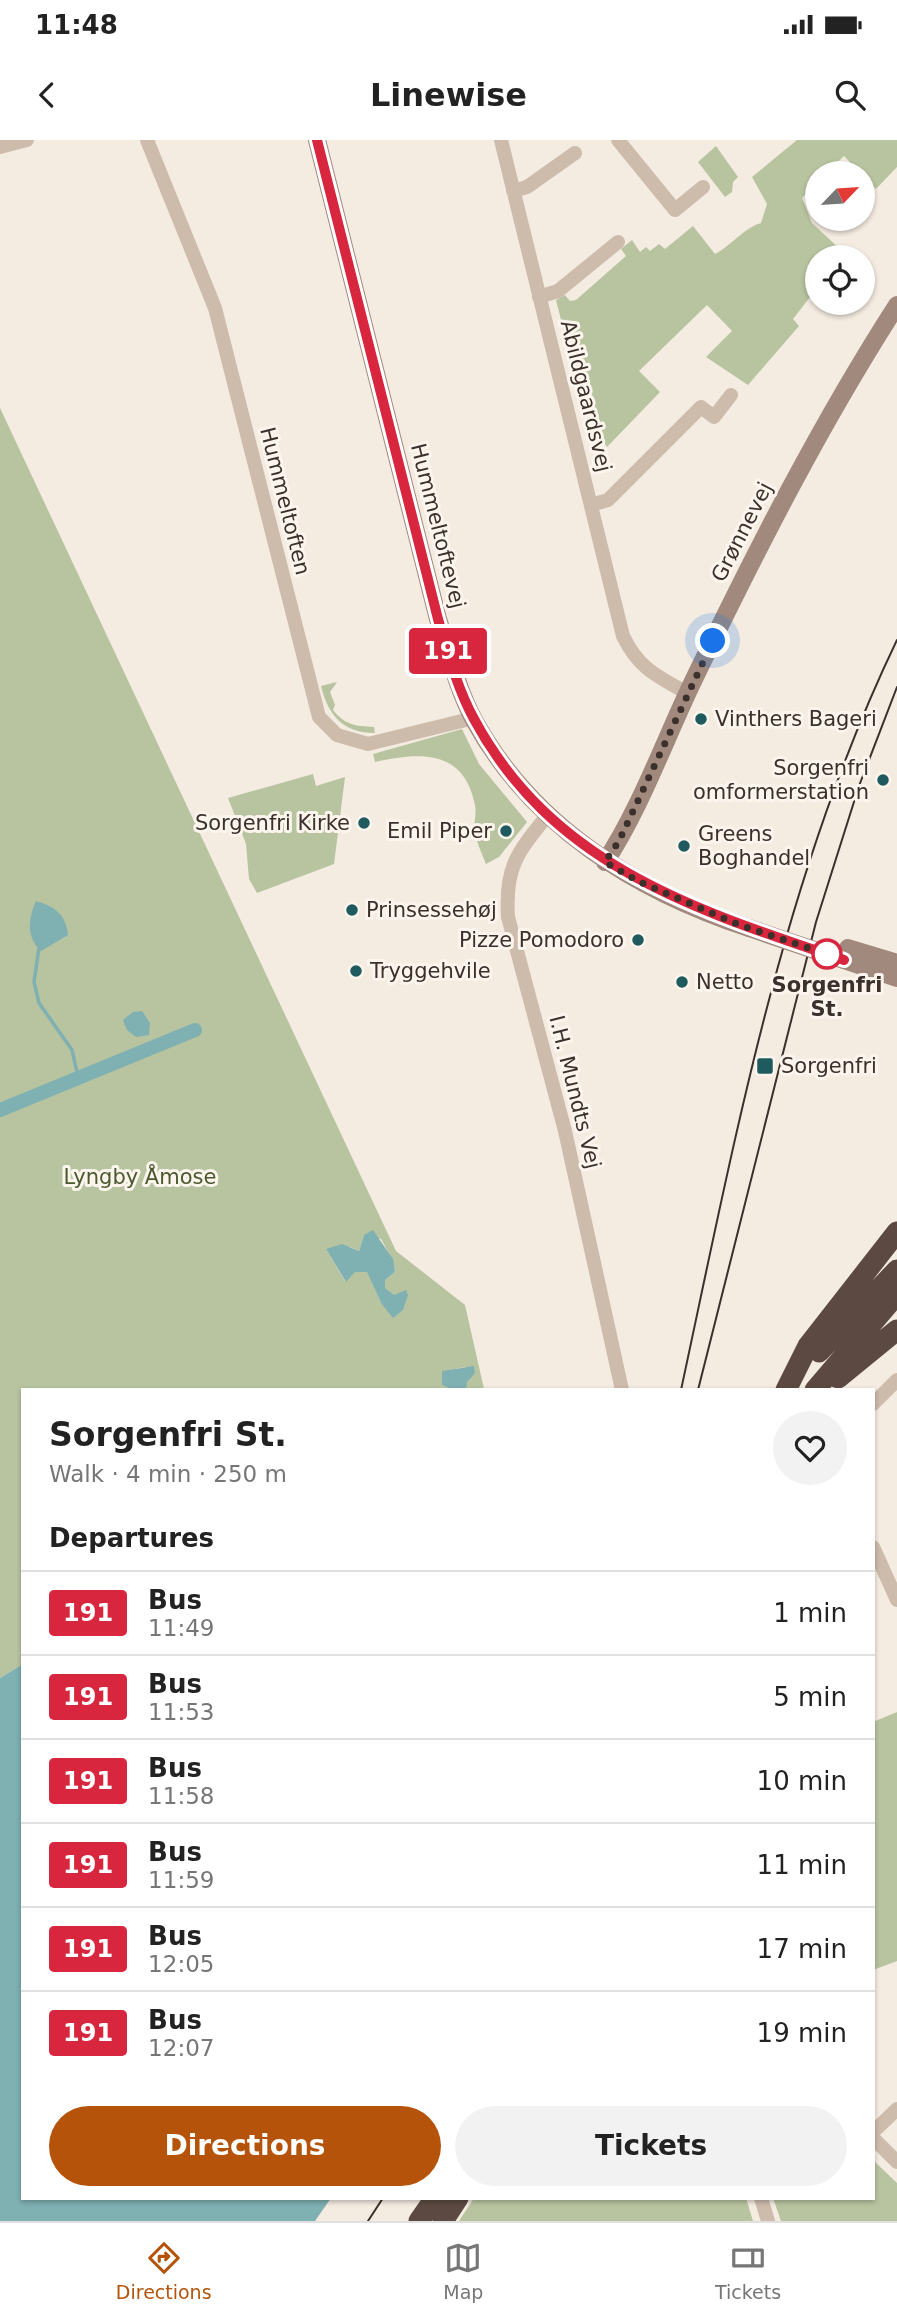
<!DOCTYPE html>
<meta charset="utf-8">
<style>
body{margin:0;font-family:"DejaVu Sans",sans-serif;background:#f2f2f2;color:#222;height:100vh;display:flex;flex-direction:column;font-size:26px;white-space:nowrap}
*{box-sizing:border-box;margin:0}
p{font-size:23px;color:#767676}
.icon{flex:none;width:38px;height:38px;fill:none;stroke:currentColor;stroke-width:2;stroke-linecap:round;stroke-linejoin:round}
.map{position:relative;flex:1;overflow:hidden}
.sheet{position:absolute;left:21px;top:1248px;width:854px;height:812px;display:flex;flex-direction:column;background:#fff;border-radius:0px;box-shadow:0 2px 5px #0004}
.sheet>*{flex:none}
.badge{padding:0 14px;border-radius:5px;font-size:24px;line-height:46px}
.needle{width:46px;rotate:65deg}
.tools{position:absolute;left:805px;top:21px;display:grid;gap:14px}
.tools a{display:grid;place-items:center;width:70px;height:70px;border-radius:50%;background:#fff;box-shadow:0 2px 5px #0004;font-size:35px}
.you{position:absolute;width:35px;height:35px;margin:-18px;border:5px solid #fff;border-radius:50%;background:#1a73e8;box-shadow:0 0 0 10px #1a73e833}
.map>.badge{position:absolute;translate:-50% -50%;box-shadow:0 0 0 4px #fff}
h2{padding:0 28px;font-size:26px;line-height:63px}
.round{display:grid;place-items:center;flex:none;width:74px;height:74px;border-radius:37px;background:#f2f2f2}
.overview{display:flex;align-items:center;justify-content:space-between;height:119px;padding:0 28px}
h1{font-size:33px;font-weight:700;line-height:52px}
.primary-button{display:flex;gap:14px;margin-top:auto;padding:14px 28px}
.primary-button a{flex:1;height:80px;border-radius:42px;background:#b45309;color:#fff;font-size:28px;font-weight:700;line-height:80px;text-align:center}
.primary-button a+a{background:#f2f2f2;color:#222}
ul{padding:0;list-style:none}
li{display:flex;align-items:center;gap:21px;height:84px;padding:0 28px;border-top:2px solid #e0e0e0}
li div{flex:1}
li b{display:block;font-size:26px}
li em{font-style:normal}
li .badge{min-width:77px;font-weight:700;text-align:center}
.status{display:flex;justify-content:space-between;align-items:center;height:49px;padding:0 35px;background:#fff;direction:ltr}
.status svg{height:19px;fill:currentColor}
header{display:flex;justify-content:space-between;align-items:center;height:91px;padding:0 28px;background:#fff;font-size:32px;font-weight:700}
.menu{display:flex;justify-content:space-around;align-items:center;height:98px;border-top:2px solid #e0e0e0;background:#fff;font-size:19px;color:#767676}
.menu a{display:grid;justify-items:center;gap:4px}
.menu .selected{color:#b45309}
.map>svg:first-child{display:block}
.green{fill:#b8c4a0;fill-rule:evenodd}
.water{fill:#7fb0b2}
.lines{fill:none;stroke-linecap:round;stroke-linejoin:round}
.stream{stroke:#7fb0b2;stroke-width:3.5}
.canal{stroke:#7fb0b2;stroke-width:14}
.street{stroke:#cdbbac;stroke-width:14}
.secondary{stroke:#a18a7d;stroke-width:18}
.highway{stroke:#5c4a42;stroke-width:21}
.tram{stroke:#3b302b;stroke-width:2}
.secondary-bridge{stroke:#a18a7d;stroke-width:18}
.line-casing{stroke:#fff;stroke-width:16}
.line{stroke:#d7263d;stroke-width:10}
.walk{stroke:#3b302b;stroke-width:7;stroke-dasharray:0 12.6}
.poi-dot{fill:#1f5a5e;stroke:#fbf5ee;stroke-width:2.5}
.stop-dot{fill:#fff;stroke:#d7263d;stroke-width:3.5}
.labels{text-anchor:middle;dominant-baseline:central;stroke-width:6;stroke-linejoin:round;paint-order:stroke}
.street-label{font-size:21px;fill:#3b302b;stroke:#fbf5ee}
.poi-label{font-size:21px;fill:#3b302b;stroke:#fbf5ee;text-anchor:start}
.stop-label{font-size:21px;font-weight:bold;fill:#3b302b;stroke:#fbf5ee}
.park-label{font-size:21px;fill:#4a5a2e;stroke:#fbf5ee}
</style>
<div class="status"><b>11:48</b><svg viewBox="0 0 49 12"><path d="M0 12V9h3v3zM5 12V6h3v6zM10 12V3h3v9zM15 12V0h3v12zM26 1h20v11H26zM47 4h2v5h-2z"/></svg></div>
<header><svg class="icon" aria-label="back" viewBox="0 0 24 24"><path d="M15 5l-7 7 7 7"/></svg>Linewise<svg class="icon" aria-label="search" viewBox="0 0 24 24"><circle cx="10" cy="10" r="6"/><path d="M15 15l6 6"/></svg></header>
<div class="map">
<svg width="897" height="2081" viewBox="0 0 897 2081">
<rect width="100%" height="100%" fill="#f4ebe1"/>
<!-- green -->
<path class="green" d="M797 0H897V27L876 49 844 16 826 33H817V42L802 58 812 83 844 113 841 117H817V148L793 179 799 186 748 245 706 217 732 191 707 165 639 231 660 252 607 307 601 297 590 249 579 251 556 160 565 155 570 161 576 160 626 116 621 109 632 100 640 112 646 107 650 111 659 104 665 109 693 86 715 114C731 106 745 87 761 83L767 64 752 37Z
M716 6 738 37 733 42 732 52 725 57 698 22Z
M0 268 396 1111 465 1165 484 1249H466L465 1227 450 1230 442 1245 451 1249 23 1250V1524L0 1538ZM364 1095 381 1099 392 1119 395 1132 385 1140 384 1148 394 1155 381 1163 367 1131 355 1132 345 1141 326 1109 350 1107 359 1111Z
M337 542 330 552 335 565 333 570C345 585 355 586 374 587L375 593C343 593 328 575 321 546Z
M462 589 479 624 527 682 499 717 486 724C482 714 477 703 475 693 473 684 477 674 475 665 464 609 420 612 375 622L373 614Z
M313 634 316 646 345 637 334 724 257 753 249 739 246 704 228 658Z
M897 1572V1821L873 1830V1582Z
M873 2020 897 2043V2081H781L773 2058H873Z
M474 2058H746L753 2081H459Z"/>
<!-- water -->
<path class="water" d="M36 761C55 767 66 774 68 795L41 811C26 797 28 779 36 761Z
M142 871 150 883 149 895 136 897 127 890 123 880 133 872Z
M373 1090 393 1119 395 1132 385 1140V1148L394 1155 406 1150 408 1155 403 1170 393 1178 381 1163 367 1132H355L346 1142 326 1109 342 1104 359 1111 364 1095Z
M474 1226 475 1233 467 1242 466 1249H451L442 1245V1231Z
M23 1524V2058H331L315 2081H0V1538Z"/>
<g class="lines">
<!-- stream -->
<path class="stream" d="M39 808 34 842 39 863 72 910 78 937"/>
<!-- canal -->
<path class="canal" d="M0 970 195 890"/>
<!-- street -->
<path class="street" d="M147 0 215 168 319 577 337 595 368 604 474 578
M501 0 623 496C639 529 657 536 687 553
M618 0 675 70 703 47
M0 7 27 0
M513 51 527 47 575 13
M539 157 558 151 618 102
M591 365 608 360 701 267 714 277 731 255
M547 676C516 714 505 728 508 777L565 991 622 1250
M873 1264 897 1240
M873 1407 897 1460
M873 1992 897 1969
M873 1998 897 2022
M761 2058 768 2081"/>
<!-- secondary -->
<path class="secondary" d="M317 0 438 479C449 513 457 548 474 580 532 686 636 751 749 788
M605 722C641 668 667 594 696 535 757 409 821 283 897 165
M848 808 897 823
M844 820 897 838"/>
<!-- highway -->
<path class="highway" d="M819 1212 897 1130
M838 1238 897 1190
M786 1250 808 1206 897 1092
M815 1250 897 1154
M419 2081 435 2058
M443 2081 458 2058"/>
<!-- tram -->
<path class="tram" d="M681 1250C736 994 783 737 897 500
M698 1250 816 782 859 646 897 547
M368 2081 383 2058"/>
<!-- secondary-bridge -->
<path class="secondary-bridge" d="M749 788 844 820"/>
</g>
<g class="lines">
<!-- line casing -->
<g class="line-casing">
<path id="line" d="M317 0 438 479C448 513 457 548 474 579 553 726 696 770 844 820"/>
</g>
<!-- line -->
<use href="#line" class="line"/>
<!-- walk -->
<path class="walk" d="M713 501 619 701 605 722 638 741 737 784 827 814"/>
</g>
<!-- markers -->
<g class="poi-dot">
<circle cx="701" cy="579" r="7"/>
<circle cx="883" cy="640" r="7"/>
<circle cx="364" cy="683" r="7"/>
<circle cx="506" cy="691" r="7"/>
<circle cx="684" cy="706" r="7"/>
<circle cx="352" cy="770" r="7"/>
<circle cx="638" cy="800" r="7"/>
<circle cx="356" cy="831" r="7"/>
<circle cx="682" cy="842" r="7"/>
<rect x="756" y="917" width="18" height="18" rx="3.5"/>
</g>
<circle class="stop-dot" cx="827" cy="814" r="14"/>
<g class="labels">
<!-- street labels -->
<g class="street-label">
<text transform="translate(586 256) rotate(76)">Abildgaardsvej</text>
<text transform="translate(285 361) rotate(76)">Hummeltoften</text>
<text transform="translate(438 386) rotate(76)">Hummeltoftevej</text>
<text transform="translate(742 392) rotate(-63)">Grønnevej</text>
<text transform="translate(575 952) rotate(76)">I.H. Mundts Vej</text>
</g>
<!-- poi labels -->
<g class="poi-label">
<text x="715" y="579">Vinthers Bageri</text>
<text x="869" y="628" text-anchor="end">Sorgenfri<tspan x="869" dy="24">omformerstation</tspan></text>
<text x="350" y="683" text-anchor="end">Sorgenfri Kirke</text>
<text x="492" y="691" text-anchor="end">Emil Piper</text>
<text x="698" y="694">Greens<tspan x="698" dy="24">Boghandel</tspan></text>
<text x="366" y="770">Prinsessehøj</text>
<text x="624" y="800" text-anchor="end">Pizze Pomodoro</text>
<text x="370" y="831">Tryggehvile</text>
<text x="696" y="842">Netto</text>
<text x="781" y="926">Sorgenfri</text>
</g>
<!-- stop labels -->
<g class="stop-label">
<text x="827" y="845">Sorgenfri<tspan x="827" dy="24">St.</tspan></text>
</g>
<!-- park labels -->
<g class="park-label">
<text x="140" y="1037">Lyngby Åmose</text>
</g>
</g>
</svg>
<div class="tools">
<a><svg class="needle" viewBox="-14 -14 28 28"><path d="M0-13l5 13h-10z" fill="#e53935"/><path d="M0 13l5-13h-10z" fill="#767676"/></svg></a>
<a><svg class="icon" aria-label="locate" viewBox="0 0 24 24"><circle cx="12" cy="12" r="6"/><path d="M12 2v4M12 18v4M2 12h4M18 12h4"/></svg></a>
</div>
<div class="you" style="left:713px;top:501px"></div>
<b class="badge" style="left:448px;top:511px;background:#d7263d;color:#fff">191</b>
<section class="sheet">
<div class="overview"><div><h1>Sorgenfri St.</h1><p>Walk · 4 min · 250 m</p></div><a class="round"><svg class="icon" aria-label="heart" viewBox="0 0 24 24"><path d="M12 20l-8-8c-3-5 5-10 8-4 3-6 11-1 8 4z"/></svg></a></div>
<h2>Departures</h2>
<ul>
<li><span class="badge" style="background:#d7263d;color:#fff">191</span><div><b>Bus</b><p>11:49</p></div><em>1 min</em></li>
<li><span class="badge" style="background:#d7263d;color:#fff">191</span><div><b>Bus</b><p>11:53</p></div><em>5 min</em></li>
<li><span class="badge" style="background:#d7263d;color:#fff">191</span><div><b>Bus</b><p>11:58</p></div><em>10 min</em></li>
<li><span class="badge" style="background:#d7263d;color:#fff">191</span><div><b>Bus</b><p>11:59</p></div><em>11 min</em></li>
<li><span class="badge" style="background:#d7263d;color:#fff">191</span><div><b>Bus</b><p>12:05</p></div><em>17 min</em></li>
<li><span class="badge" style="background:#d7263d;color:#fff">191</span><div><b>Bus</b><p>12:07</p></div><em>19 min</em></li>
</ul>
<div class="primary-button"><a>Directions</a><a>Tickets</a></div>
</section>
</div>
<nav class="menu">
<a class="selected"><svg class="icon" aria-label="directions" viewBox="0 0 24 24"><path d="M12 3l9 9-9 9-9-9zM9 14v-3h6M13 9l2 2-2 2"/></svg>Directions</a>
<a><svg class="icon" aria-label="map" viewBox="0 0 24 24"><path d="M3 6l6-2 6 2 6-2v14l-6 2-6-2-6 2zM9 4v14M15 6v14"/></svg>Map</a>
<a><svg class="icon" aria-label="tickets" viewBox="0 0 24 24"><path d="M3 7h18v10H3zM15 7v10"/></svg>Tickets</a>
</nav>
